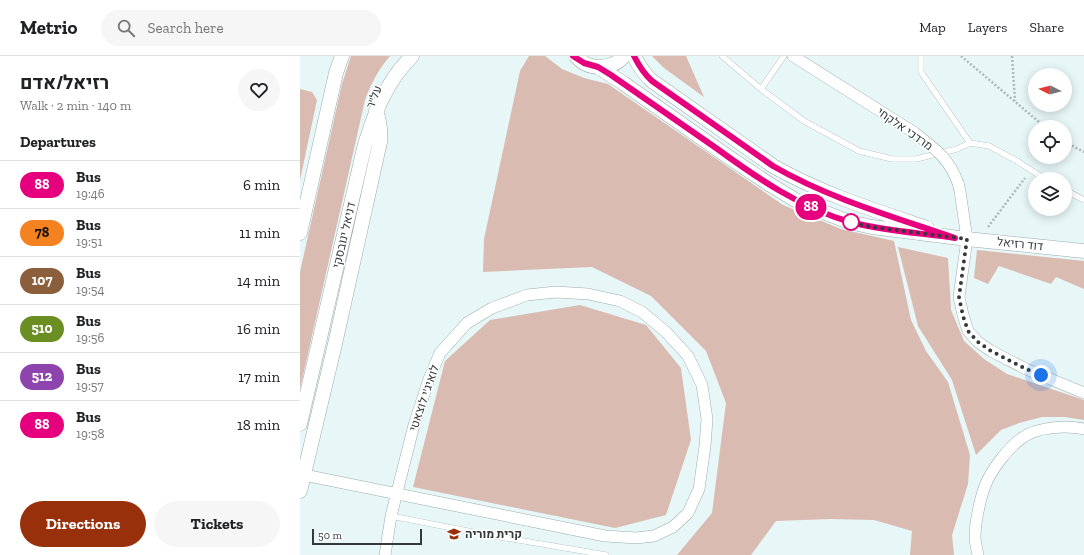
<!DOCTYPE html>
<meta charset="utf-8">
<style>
body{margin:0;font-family:"Zilla Slab",Heebo,serif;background:#f6f6f6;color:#202124;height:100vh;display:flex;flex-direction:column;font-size:15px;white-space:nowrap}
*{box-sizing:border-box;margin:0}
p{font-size:13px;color:#757577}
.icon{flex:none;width:22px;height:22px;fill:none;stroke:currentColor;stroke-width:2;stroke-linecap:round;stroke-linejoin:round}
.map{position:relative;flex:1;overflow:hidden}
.panel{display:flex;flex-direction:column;background:#fff;width:300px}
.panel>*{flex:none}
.badge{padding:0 8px;border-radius:13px;font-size:14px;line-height:26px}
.needle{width:26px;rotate:276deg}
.fabs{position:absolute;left:728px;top:12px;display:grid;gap:8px}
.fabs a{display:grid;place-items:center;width:44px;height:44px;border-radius:50%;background:#fff;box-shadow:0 2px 10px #0003;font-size:20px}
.scale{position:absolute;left:12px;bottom:10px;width:110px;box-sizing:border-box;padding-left:4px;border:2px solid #343a3a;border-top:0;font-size:11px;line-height:14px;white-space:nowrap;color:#343a3a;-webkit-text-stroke:3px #fff;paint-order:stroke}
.you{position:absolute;width:20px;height:20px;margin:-10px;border:3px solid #fff;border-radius:50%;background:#1a73e8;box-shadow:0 0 0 6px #1a73e833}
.map>.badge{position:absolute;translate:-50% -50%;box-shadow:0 0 0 2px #fff}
h2{padding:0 20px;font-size:15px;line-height:36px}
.round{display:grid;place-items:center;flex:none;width:42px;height:42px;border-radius:21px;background:#f6f6f6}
.overview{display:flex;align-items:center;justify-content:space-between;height:68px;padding:0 20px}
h1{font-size:19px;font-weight:700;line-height:30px}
.primary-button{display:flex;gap:8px;margin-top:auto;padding:8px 20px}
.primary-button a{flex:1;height:46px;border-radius:24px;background:#97300b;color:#fff;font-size:16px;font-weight:700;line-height:46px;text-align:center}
.primary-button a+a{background:#f6f6f6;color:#202124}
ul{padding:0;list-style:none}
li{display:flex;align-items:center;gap:12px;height:48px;padding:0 20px;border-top:1px solid #e0e0e0}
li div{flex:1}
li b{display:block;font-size:15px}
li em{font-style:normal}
li .badge{min-width:44px;font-weight:700;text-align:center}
header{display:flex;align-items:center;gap:24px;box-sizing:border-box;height:56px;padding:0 20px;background:#fff;border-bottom:1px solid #e0e0e0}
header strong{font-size:19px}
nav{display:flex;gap:22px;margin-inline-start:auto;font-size:14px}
.search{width:280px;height:36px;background:#f6f6f6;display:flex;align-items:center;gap:10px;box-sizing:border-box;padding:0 14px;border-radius:22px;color:#757577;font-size:15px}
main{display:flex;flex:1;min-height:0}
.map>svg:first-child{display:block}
.green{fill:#d9bbb1}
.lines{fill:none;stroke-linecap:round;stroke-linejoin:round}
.service-casing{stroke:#9eacad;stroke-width:6}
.minor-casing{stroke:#9eacad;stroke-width:12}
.tertiary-casing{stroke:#9eacad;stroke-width:15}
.path{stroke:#adb9ba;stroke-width:2.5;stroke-dasharray:2 2;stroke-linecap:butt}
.service{stroke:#fff;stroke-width:5.5}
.minor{stroke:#fff;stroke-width:11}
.tertiary{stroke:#fff;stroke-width:14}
.minor-bridge-casing{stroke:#9eacad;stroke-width:12;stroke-linecap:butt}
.minor-bridge{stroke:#fff;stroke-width:11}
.line-casing{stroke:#fff;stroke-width:9}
.line{stroke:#e6007e;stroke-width:6}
.walk{stroke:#343a3a;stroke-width:4;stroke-dasharray:0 7.2}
.stop-dot{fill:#fff;stroke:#e6007e;stroke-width:2}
.labels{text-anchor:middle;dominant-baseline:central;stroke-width:3;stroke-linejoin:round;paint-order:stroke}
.street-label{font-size:12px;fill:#343a3a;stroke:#fff}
.poi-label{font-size:12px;font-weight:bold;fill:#343a3a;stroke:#fff;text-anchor:start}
</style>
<header>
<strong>Metrio</strong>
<div class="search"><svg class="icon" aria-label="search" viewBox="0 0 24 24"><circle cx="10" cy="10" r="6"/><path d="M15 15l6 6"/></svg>Search here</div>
<nav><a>Map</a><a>Layers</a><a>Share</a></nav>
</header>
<main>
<section class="panel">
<div class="overview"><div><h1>רזיאל/אדם</h1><p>Walk · 2 min · 140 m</p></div><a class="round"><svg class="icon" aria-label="heart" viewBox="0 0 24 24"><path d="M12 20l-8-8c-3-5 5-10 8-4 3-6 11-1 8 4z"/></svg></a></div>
<h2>Departures</h2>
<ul>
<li><span class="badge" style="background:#e6007e;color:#fff">88</span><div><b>Bus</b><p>19:46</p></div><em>6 min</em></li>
<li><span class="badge" style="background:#f58220;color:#111">78</span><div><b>Bus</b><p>19:51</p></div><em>11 min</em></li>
<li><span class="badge" style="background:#8b5e3c;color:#fff">107</span><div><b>Bus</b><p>19:54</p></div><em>14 min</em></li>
<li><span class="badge" style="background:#6b8e23;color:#fff">510</span><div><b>Bus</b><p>19:56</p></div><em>16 min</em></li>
<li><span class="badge" style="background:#8e44ad;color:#fff">512</span><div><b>Bus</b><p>19:57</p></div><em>17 min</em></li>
<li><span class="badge" style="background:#e6007e;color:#fff">88</span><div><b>Bus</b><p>19:58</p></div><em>18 min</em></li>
</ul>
<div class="primary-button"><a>Directions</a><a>Tickets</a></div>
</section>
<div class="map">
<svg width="784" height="499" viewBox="0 0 784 499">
<rect width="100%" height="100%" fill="#e7f6f7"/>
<!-- green -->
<path class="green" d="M51 0H90C78 14 71 28 65 44L0 333V216L42 28Z
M229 0H245L262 13 284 22 308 28 483 149 541 173 594 185 611 264 626 295 648 326 670 399 668 428 652 479 654 499H610L612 475 574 464 531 463 476 465 451 499H377L412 457 426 347 406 295 351 240 292 211 183 216 184 183 220 15Z
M352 0H386L404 41 364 12Z
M0 33 12 36 17 44 0 124Z
M598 191 648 202 651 254 664 285 684 303 707 318 784 344V364L765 361H742L719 367 701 374 676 399 652 324 618 270Z
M677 194 784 205V233L756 221 751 228 699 210 688 228 674 222Z
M280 249 346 269 381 312 391 384 366 459 315 472 113 431 145 305 190 264Z"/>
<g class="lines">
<!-- service casing -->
<g class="service-casing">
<path id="service" d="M422 0 461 33 504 65 559 95 592 103H616L657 93 670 87 689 90 717 105 745 123
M621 0V16L670 87
M461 33 484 0
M765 134 784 144
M91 460 183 478 306 499"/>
</g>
<!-- minor casing -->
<g class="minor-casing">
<path id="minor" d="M493 0 615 77
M658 127 660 135 667 183 659 241 663 259 668 275 678 286 691 295 726 313 784 337
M4 419 305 480 336 482 354 480 373 471 388 457 399 433 405 390 407 363 402 329 388 300 366 276 342 256 320 245 288 238 256 236 227 239 192 252 167 267 140 297 129 323 114 369 91 460 85 499
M678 499C677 493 675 487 675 481 675 467 680 443 685 430 691 414 708 392 722 382 737 371 766 369 784 373"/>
</g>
<!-- tertiary casing -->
<g class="tertiary-casing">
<path id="tertiary" d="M276 0C288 15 312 14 324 0
M334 0C339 10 344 18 352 25L473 110C522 138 574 154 627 172
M298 11 323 27 427 100 469 128 497 145 521 155 549 166 572 171 667 183 784 195
M0 177 36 17 42 0
M0 368 65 88C76 54 86 26 112 0
M0 435 35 288 80 86C81 75 80 66 76 55"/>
</g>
<!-- path -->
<path class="path" d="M661 0 745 71
M712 0 715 45
M765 86 784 96
M688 171 725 122"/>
<!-- service -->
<use href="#service" class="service"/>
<!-- minor -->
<use href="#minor" class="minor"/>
<!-- tertiary -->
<use href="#tertiary" class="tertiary"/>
<!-- minor-bridge casing -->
<g class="minor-bridge-casing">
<path id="minor-bridge" d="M615 77C635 93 649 102 658 127"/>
</g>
<!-- minor-bridge -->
<use href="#minor-bridge" class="minor-bridge"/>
</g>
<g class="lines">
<!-- line casing -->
<g class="line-casing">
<path id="line" d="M273 0 284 7 298 11 311 19C346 43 381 68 416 92 457 122 501 152 550 166 583 175 621 177 655 182 594 161 530 143 473 110L352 25C344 18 339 10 334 0"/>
</g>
<!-- line -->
<use href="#line" class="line"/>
<!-- walk -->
<path class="walk" d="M551 166H549L572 171 667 183 659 241 663 260 668 275 678 286 691 295 726 313 741 319"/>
</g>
<!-- icons -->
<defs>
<g id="school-bare" transform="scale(1.08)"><path d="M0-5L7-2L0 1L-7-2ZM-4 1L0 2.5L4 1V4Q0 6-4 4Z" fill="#97300b" stroke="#fff" stroke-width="2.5" paint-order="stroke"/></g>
</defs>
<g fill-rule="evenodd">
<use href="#school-bare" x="154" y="478"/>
</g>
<!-- markers -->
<circle class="stop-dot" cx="551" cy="166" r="8"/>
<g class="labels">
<!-- street labels -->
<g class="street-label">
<text transform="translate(74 41) rotate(-69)">על"ר</text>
<text transform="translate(605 73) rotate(35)">מרדכי אלקחי</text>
<text transform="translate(44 179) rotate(-77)">דניאל ינובסקי</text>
<text transform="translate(720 188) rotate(6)">דוד רזיאל</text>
<text transform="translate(124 342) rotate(-71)">לואיג'י לוצאטי</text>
</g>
<!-- poi labels -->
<g class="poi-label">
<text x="165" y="478">קרית מוריה</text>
</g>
</g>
</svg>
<div class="fabs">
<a><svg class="needle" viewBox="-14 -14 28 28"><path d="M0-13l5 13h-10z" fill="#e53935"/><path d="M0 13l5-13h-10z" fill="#757577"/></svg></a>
<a><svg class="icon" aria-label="locate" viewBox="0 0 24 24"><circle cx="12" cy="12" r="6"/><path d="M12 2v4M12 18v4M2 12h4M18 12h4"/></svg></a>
<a><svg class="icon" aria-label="layers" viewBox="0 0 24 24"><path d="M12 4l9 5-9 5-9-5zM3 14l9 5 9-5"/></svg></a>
</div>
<div class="scale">50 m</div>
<div class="you" style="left:741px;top:319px"></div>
<b class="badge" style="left:511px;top:151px;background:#e6007e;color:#fff">88</b>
</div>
</main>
